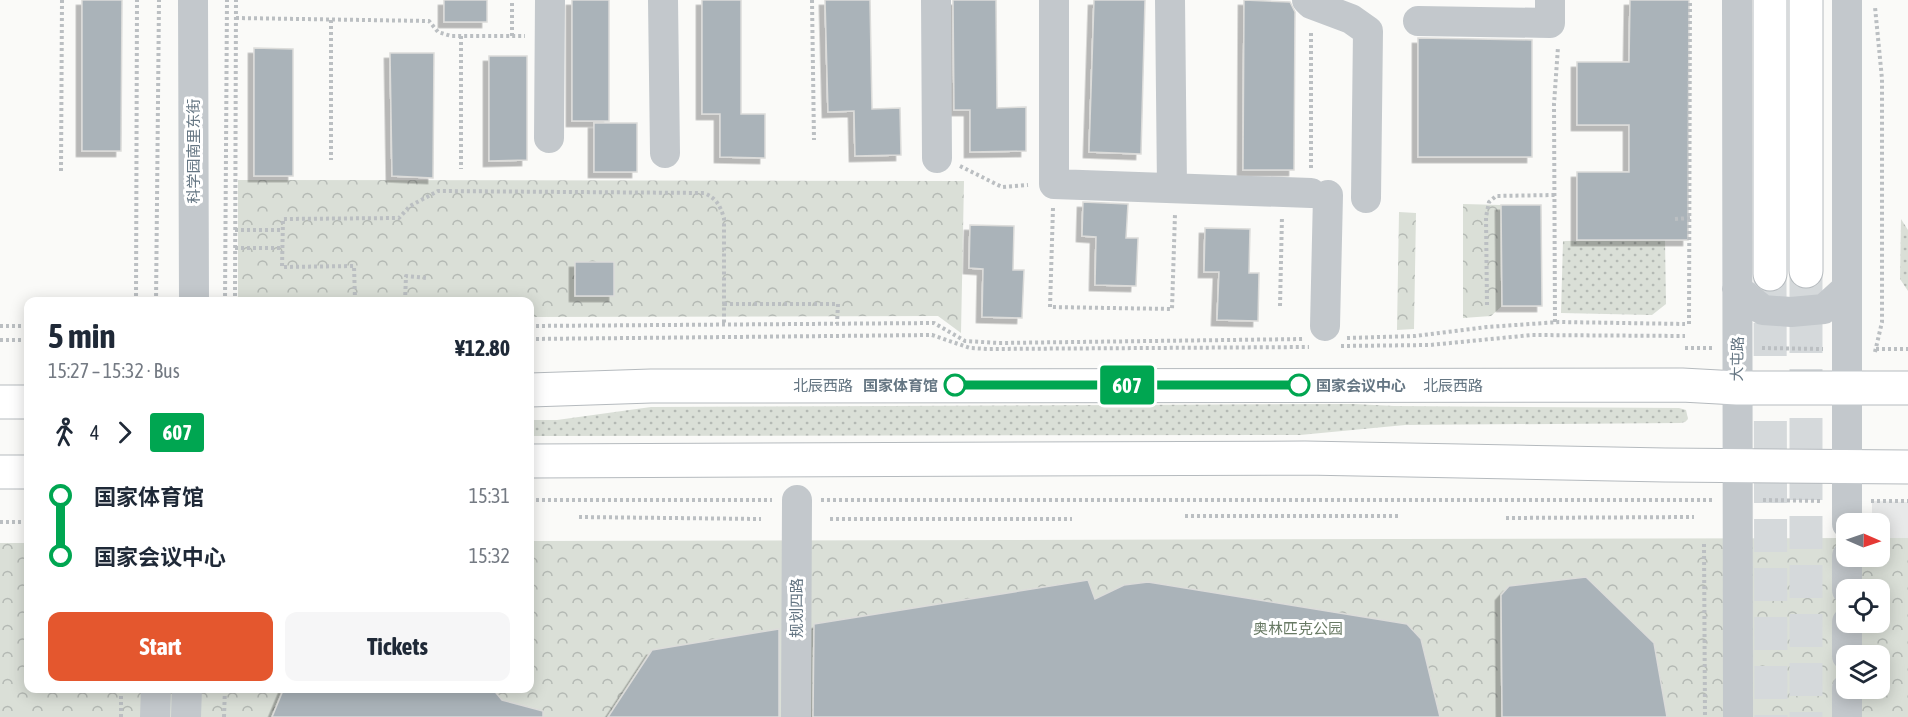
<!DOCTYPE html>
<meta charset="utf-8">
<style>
body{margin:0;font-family:"Asap Condensed","Noto Sans SC",sans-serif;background:#f6f6f7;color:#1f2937;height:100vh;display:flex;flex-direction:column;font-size:22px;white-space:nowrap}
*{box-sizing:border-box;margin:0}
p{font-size:20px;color:#747a83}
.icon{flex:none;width:33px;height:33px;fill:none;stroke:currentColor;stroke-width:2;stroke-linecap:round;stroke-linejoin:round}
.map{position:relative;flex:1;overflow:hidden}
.side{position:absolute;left:24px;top:297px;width:510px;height:396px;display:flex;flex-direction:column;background:#fff;border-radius:12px;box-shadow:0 3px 15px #0003}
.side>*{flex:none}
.badge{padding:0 12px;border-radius:4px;font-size:21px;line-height:39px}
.needle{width:39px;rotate:92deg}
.controls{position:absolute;left:1836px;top:513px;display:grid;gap:12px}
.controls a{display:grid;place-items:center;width:54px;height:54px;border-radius:12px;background:#fff;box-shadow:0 3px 15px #0003;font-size:30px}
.map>.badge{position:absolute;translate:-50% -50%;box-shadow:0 0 0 3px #fff}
.legs{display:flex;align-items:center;gap:9px;height:66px;padding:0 24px;font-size:20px}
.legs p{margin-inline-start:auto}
.summary{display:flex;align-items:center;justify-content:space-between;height:102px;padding:0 24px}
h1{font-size:33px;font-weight:700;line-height:45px}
.cta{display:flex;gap:12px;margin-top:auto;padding:12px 24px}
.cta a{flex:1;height:69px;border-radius:12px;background:#e4572e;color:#fff;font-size:24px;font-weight:700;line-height:69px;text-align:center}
.cta a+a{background:#f6f6f7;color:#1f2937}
ul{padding:0 24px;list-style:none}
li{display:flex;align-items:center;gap:21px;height:60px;font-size:22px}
li i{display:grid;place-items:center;width:9px;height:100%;margin:0 8px;background:currentColor}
li i::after{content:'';width:15px;height:15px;margin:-8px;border:4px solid;border-radius:50%;background:#fff}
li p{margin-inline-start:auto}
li:first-child i{background:linear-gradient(#0000 50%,currentColor 0)}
li:last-child i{background:linear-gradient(currentColor 50%,#0000 0)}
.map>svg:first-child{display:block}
.built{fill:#e8e9e9}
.grass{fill:url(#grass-dots)}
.park{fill:url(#park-crowns);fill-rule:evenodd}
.building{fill:#aab3b9;stroke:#dcdcda;stroke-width:1.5;filter:url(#shadow)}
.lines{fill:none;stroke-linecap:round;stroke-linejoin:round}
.major-tunnel{stroke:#d5d9db;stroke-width:33;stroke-dasharray:33 16;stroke-linecap:butt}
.major-casing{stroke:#b5babe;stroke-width:35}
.path{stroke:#bbbfc2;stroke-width:4;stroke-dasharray:3 3;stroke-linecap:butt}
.minor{stroke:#c3c8cc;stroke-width:30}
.major{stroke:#fff;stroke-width:33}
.line-1-casing{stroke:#fff;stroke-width:14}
.line-1{stroke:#00a651;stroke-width:9}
.stop-1-dot{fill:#fff;stroke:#00a651;stroke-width:3}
.labels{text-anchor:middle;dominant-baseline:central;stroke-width:6;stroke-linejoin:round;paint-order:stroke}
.street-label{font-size:15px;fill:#657683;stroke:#fff}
.stop-label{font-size:15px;font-weight:bold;fill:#657683;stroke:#fff;text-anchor:end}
.park-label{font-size:15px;fill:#687a64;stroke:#fff}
</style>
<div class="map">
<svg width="1908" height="717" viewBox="0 0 1908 717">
<defs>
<pattern id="grass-dots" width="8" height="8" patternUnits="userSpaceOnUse" patternTransform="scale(1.5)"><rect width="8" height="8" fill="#dadfd7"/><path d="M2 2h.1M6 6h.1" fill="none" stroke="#b4b9b4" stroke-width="1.8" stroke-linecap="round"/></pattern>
<pattern id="park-crowns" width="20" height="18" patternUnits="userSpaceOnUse" patternTransform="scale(1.5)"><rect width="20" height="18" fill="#dadfd7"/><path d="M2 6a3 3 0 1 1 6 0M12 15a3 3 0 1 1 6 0" fill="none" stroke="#b4b9b4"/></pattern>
<filter id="shadow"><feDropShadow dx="-5.5" dy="5.5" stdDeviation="0" flood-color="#0004"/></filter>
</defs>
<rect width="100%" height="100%" fill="#fafaf8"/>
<!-- built -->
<path class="built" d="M1872 501 1908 502V717L1880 688V524L1872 523Z"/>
<!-- grass -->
<path class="grass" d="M1901 219 1908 230V291L1900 279Z
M1665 240 1666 304 1652 315 1561 313 1563 241Z
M1354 404 1394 406 1679 408 1686 410 1688 419 1685 422 1680 423 1405 425 1300 435 530 436V420H557L651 407Z"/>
<!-- park -->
<path class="park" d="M238 180 964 181 961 333 938 316 530 317V302L238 301Z
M1463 204 1501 205 1502 306 1491 316 1463 318Z
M1399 212 1416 213 1414 329 1397 330Z
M1846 538V556H1880V538H1908V717H0V543H28V688H530V541ZM1846 590H1880V622H1846ZM1846 656H1880V688H1846Z"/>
<!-- building -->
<path class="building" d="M82 0H122L121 151H82Z
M444 0H487V22H444Z
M572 0H609V121H572Z
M702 0H741V114H765V158L720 157V114H702Z
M825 0H870L872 109 900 108 901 155 855 156 854 111 828 112Z
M953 0H996L997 108 1026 107V151L970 152V110H954Z
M1094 0H1145L1141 154 1089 152Z
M1244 0 1290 2 1295 12 1294 170H1243Z
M1630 0H1689L1688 240H1577V172H1629V125H1577V62H1629Z
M1418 38 1532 40V157H1418Z
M254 48 293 49V176H254Z
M390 53H434L433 178 392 176Z
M489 56H527V160L489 161Z
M594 123H637V172H594Z
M1083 202 1128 204 1126 238H1138L1136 286 1095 285 1096 237 1082 236Z
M1501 205H1541L1542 306H1502Z
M970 225 1014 226 1013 270H1024L1022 318 982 317 983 269 969 268Z
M1205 228 1250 229 1249 273H1259L1258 321 1217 320 1219 272H1204Z
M575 262H614V296H575Z
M1586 577 1654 643 1667 717H1502L1501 595 1509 586Z
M1088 580 1095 599 1124 585 1148 582 1407 624 1421 639 1440 717H813L814 624Z
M779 629V717H608L652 650Z
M284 688H492L502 700 543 711V717H272Z"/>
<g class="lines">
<!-- major-tunnel -->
<path class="major-tunnel" d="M1806 271V717
M1770 274 1771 717"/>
<!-- major casing -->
<g class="major-casing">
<path id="major" d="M1770 0V274
M1806 271V0
M530 390 651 386 1682 385 1737 388H1908
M0 402H28
M530 461 1305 458 1665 465 1908 467
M0 472H28"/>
</g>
<!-- path -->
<path class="path" d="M812 0 814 140
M236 18 429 21 438 32 451 36H525
M331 20V160
M461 36V169
M512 36V0
M960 166 1002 187 1028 185
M1311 168V32
M61 171 62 0
M1053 208 1050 307 1172 309 1175 214
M1675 219 1690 218
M235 230H282
M235 248H282
M405 300 355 299 354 266 282 267 283 219 399 218 410 206 438 191 704 193C716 198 720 205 724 218V325
M405 301 406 276 427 278
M136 302 137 0
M156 302 159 0
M225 302 227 0
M235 302 236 0
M724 304H838L837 324
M1487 305 1486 217 1489 202 1496 196 1555 195
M1280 306 1282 216
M1555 322 1554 104 1558 47
M1689 324 1690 0
M0 326H28
M530 326 934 323 965 341 999 343 1304 339
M1347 338 1415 336 1487 327 1559 322 1685 324
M530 339 932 335 970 348 989 349 1309 347
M0 340H28
M1341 346 1430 345 1532 335 1685 336
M1685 348H1712
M1762 348 1823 349
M1876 349H1908
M1875 352 1882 322V79L1875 7
M530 500H772
M821 500H1714
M1763 500 1822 501
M1871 501H1908
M1185 516H1399
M530 517H535
M579 517 761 519
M1506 518 1694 517
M830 519H1072
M0 522H28
M1704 544 1705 717
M121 717V688
M224 717 225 688"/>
<!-- minor -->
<path class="minor" d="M193 0 194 302
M663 0 665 153
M936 0 937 158
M1054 0V184L1311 193
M1170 0 1172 187
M1307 0 1311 4 1351 19 1368 31 1366 198
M1737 0 1738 717
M1418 21 1550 23V0
M549 138 550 0
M1737 289 1763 310 1791 312 1824 309 1847 288
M1325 326 1328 195
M1847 524V0
M1847 556V590
M1847 622V656
M1847 688V717
M155 717 156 688
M186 717 187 688
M796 717 797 500"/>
<!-- major -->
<use href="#major" class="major"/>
</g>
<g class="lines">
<!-- line-1 casing -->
<g class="line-1-casing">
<path id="line-1" d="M955 385H1299"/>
</g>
<!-- line-1 -->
<use href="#line-1" class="line-1"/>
</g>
<!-- markers -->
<g class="stop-1-dot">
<circle cx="955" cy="385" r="10"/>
<circle cx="1299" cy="385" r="10"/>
</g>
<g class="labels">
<!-- street labels -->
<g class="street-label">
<text transform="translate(193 151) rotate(-90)">科学园南里东街</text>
<text transform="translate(1737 359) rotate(-89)">大屯路</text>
<text x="823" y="385">北辰西路</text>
<text x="1453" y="385">北辰西路</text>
<text transform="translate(796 608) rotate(-90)">规划四路</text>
</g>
<!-- stop labels -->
<g class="stop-label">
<text x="938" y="385">国家体育馆</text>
<text x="1316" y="385" text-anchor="start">国家会议中心</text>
</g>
<!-- park labels -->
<g class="park-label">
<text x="1298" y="628">奥林匹克公园</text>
</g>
</g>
</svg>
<div class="controls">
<a><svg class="needle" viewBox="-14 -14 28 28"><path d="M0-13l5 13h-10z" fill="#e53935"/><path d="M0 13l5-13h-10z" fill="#747a83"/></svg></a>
<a><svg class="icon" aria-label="locate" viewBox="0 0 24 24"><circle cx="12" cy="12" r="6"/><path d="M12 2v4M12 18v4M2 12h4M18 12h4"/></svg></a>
<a><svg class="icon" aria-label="layers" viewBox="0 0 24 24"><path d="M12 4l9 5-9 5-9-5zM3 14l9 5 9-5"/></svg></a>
</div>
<b class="badge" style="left:1127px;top:385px;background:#00a651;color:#fff">607</b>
<section class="side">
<div class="summary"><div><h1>5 min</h1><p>15:27 – 15:32 · Bus</p></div><b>¥12.80</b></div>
<div class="legs"><svg class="icon" aria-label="walk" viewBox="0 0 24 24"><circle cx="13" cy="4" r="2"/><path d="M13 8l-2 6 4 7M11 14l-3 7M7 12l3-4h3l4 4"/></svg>4<svg class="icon" aria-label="forward" viewBox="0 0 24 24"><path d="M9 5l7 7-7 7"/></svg><b class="badge" style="background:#00a651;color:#fff">607</b></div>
<ul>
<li><i style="color:#00a651"></i><b>国家体育馆</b><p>15:31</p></li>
<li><i style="color:#00a651"></i><b>国家会议中心</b><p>15:32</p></li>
</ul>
<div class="cta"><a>Start</a><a>Tickets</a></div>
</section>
</div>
